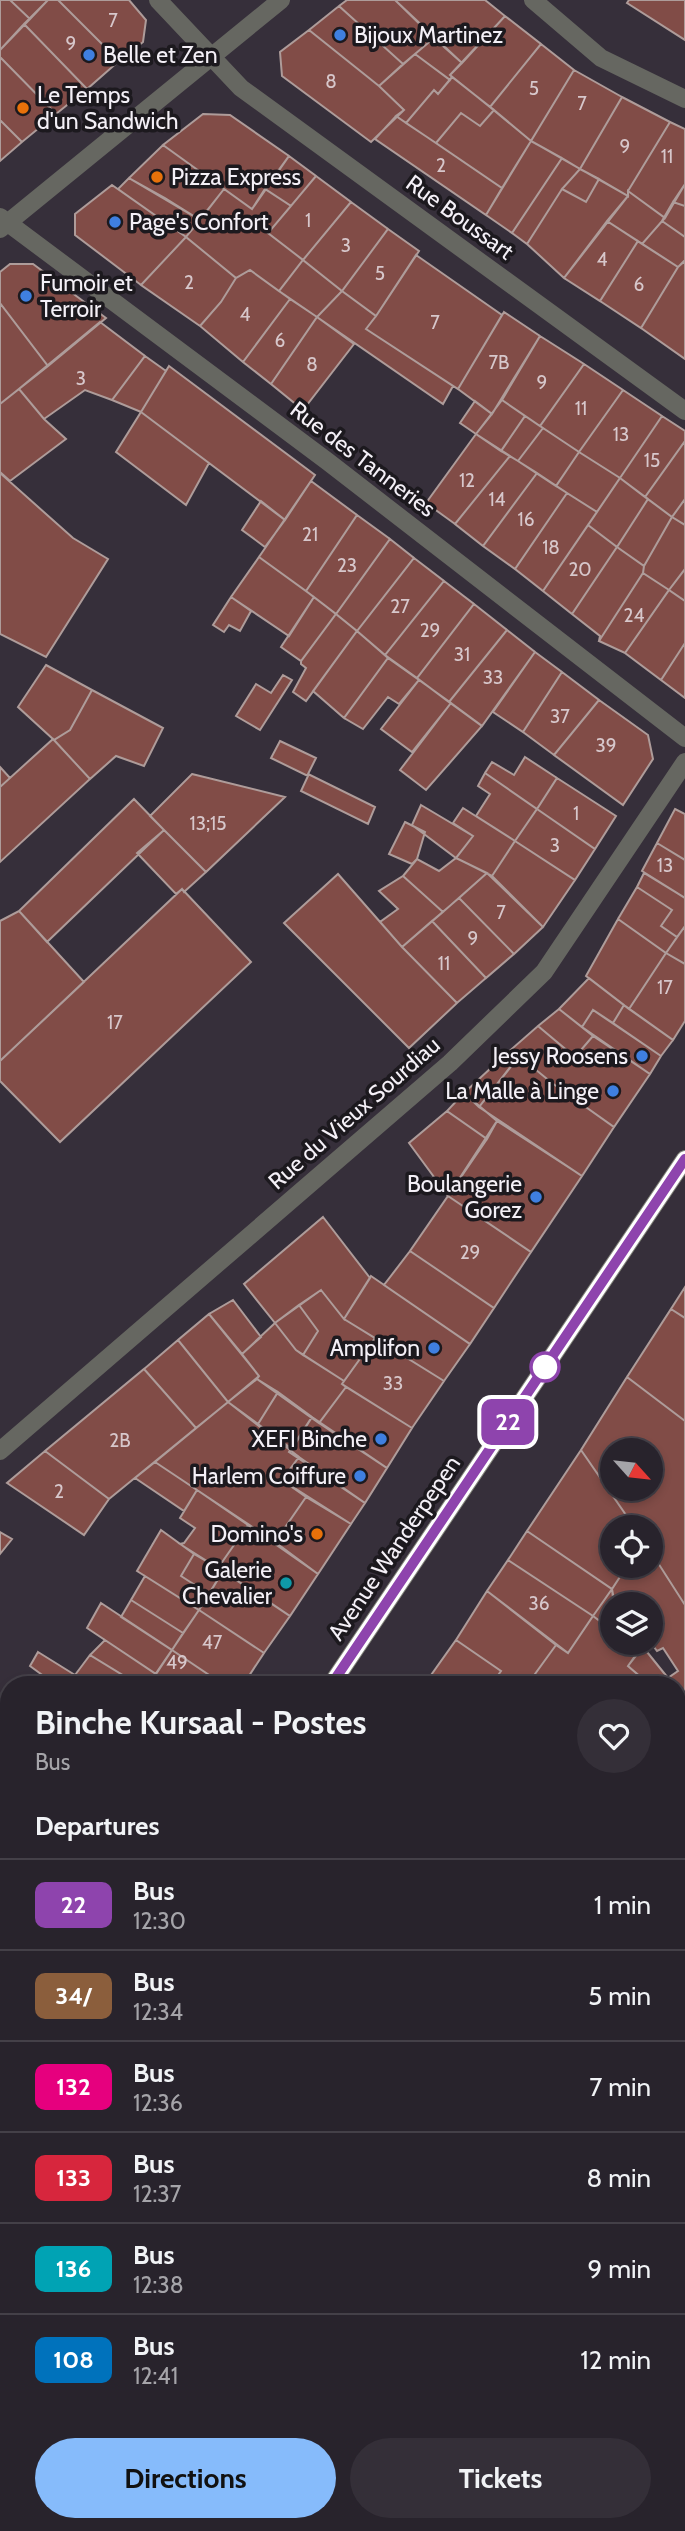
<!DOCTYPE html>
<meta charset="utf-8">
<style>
body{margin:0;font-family:Cabin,sans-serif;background:#342f38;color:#f1f3f6;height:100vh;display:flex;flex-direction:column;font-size:26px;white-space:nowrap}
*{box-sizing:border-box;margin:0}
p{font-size:23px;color:#a5a4a9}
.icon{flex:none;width:38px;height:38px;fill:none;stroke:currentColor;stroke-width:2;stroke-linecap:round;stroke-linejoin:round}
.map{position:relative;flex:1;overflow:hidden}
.drawer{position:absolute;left:0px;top:1676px;width:686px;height:856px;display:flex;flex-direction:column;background:#28232c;border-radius:28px 28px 0 0;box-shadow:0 4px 10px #0003,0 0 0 2px #444048}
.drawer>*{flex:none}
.badge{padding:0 14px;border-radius:10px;font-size:24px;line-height:46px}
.needle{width:46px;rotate:117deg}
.fabs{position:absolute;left:600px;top:1438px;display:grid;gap:14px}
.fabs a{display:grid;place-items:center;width:63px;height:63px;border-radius:50%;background:#28232c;box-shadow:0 4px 10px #0003,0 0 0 2px #444048;font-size:35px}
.map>.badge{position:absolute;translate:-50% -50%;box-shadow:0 0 0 4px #fff}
h2{padding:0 35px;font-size:26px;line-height:63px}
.round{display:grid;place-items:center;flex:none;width:74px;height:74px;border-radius:37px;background:#342f38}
.head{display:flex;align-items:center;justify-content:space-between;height:119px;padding:0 35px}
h1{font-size:33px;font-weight:700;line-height:52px}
.button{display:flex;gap:14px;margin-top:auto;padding:14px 35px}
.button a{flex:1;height:80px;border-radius:42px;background:#86bbfb;color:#111;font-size:28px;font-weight:700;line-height:80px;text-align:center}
.button a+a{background:#342f38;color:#f1f3f6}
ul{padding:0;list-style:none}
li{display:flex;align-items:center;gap:21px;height:91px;padding:0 35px;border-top:2px solid #444048}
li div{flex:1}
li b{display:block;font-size:26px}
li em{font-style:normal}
li .badge{min-width:77px;font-weight:700;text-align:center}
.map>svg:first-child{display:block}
.building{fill:#814c47;stroke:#ae9c9a;stroke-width:2;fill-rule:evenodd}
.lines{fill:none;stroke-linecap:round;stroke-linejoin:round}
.path{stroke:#847f88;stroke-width:4.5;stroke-dasharray:5 5;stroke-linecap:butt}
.street{stroke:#666761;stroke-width:18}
.secondary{stroke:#83857b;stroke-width:18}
.line-casing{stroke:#fff;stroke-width:16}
.line{stroke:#8e44ad;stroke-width:10}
.shop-dot{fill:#3f7fe0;stroke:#1c191e;stroke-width:2.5}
.food-dot{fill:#e8710a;stroke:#1c191e;stroke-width:2.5}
.stop-dot{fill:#fff;stroke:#8e44ad;stroke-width:3.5}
.culture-dot{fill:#0f9aa8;stroke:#1c191e;stroke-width:2.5}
.labels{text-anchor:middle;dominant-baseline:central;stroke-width:7;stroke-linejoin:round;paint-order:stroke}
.number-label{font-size:19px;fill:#d7c7cb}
.poi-label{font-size:23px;fill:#f4f0f7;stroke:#1c191e;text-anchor:end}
.street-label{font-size:23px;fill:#f4f0f7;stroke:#1c191e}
</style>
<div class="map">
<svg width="685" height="2531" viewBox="0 0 685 2531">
<rect width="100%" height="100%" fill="#362f3a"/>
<!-- building -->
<path class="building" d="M0 0H10L30 19 0 50Z
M10 0H48L30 19Z
M48 0H58L119 61 87 89 24 24Z
M58 0H129L146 20 143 42 119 61Z
M347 0H395L434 38 403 64 339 6Z
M395 0H485L505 16 462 63Z
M629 0H685V40L627 3Z
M339 6 403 64 379 86 309 30Z
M505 16 541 44 490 107 450 75Z
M24 24 87 89 56 114 0 57V50Z
M309 30 379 86 404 110 371 142 282 76 280 52Z
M434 38 462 63 450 75 452 77 450 80 415 54Z
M541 44 574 70 531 141 490 107Z
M415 54 450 80 438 94 434 90 406 123 396 116 404 110 379 86Z
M0 57 56 114 22 142 0 120Z
M574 70 622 97 580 169 531 141Z
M452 77 494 110 480 126 461 113 436 143 406 123 434 90 438 94Z
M622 97 670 122 628 191V196L580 169Z
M494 110 531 141 502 188 436 143 461 113 480 126Z
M203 114 230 115 289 156 252 209 163 145Z
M396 116 502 188 486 215 375 139Z
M0 120 22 142 0 161Z
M670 122 685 129V184L665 218 628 191Z
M531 141 562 158 512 233 486 215Z
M163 145 224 189 200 220 129 178Z
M289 156 316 176 291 206 265 189Z
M562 158 580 169 562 189 527 244 512 233Z
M580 169 599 179 586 202 562 189Z
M316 176 351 202 303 260 268 233Z
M129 178 165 198 200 220 186 237 118 189Z
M599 179 628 196 564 278 527 244 562 189 586 202Z
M685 184V206L673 202Z
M112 185 186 237 141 285 75 235V214Z
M224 189 252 209 265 189 291 206 268 233 303 260 279 291 250 270 236 278 186 237Z
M628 191 665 218 642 244 607 221 628 196Z
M351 202 388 229 342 291 303 260Z
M673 202 685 206V237L662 221Z
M607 221 638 241 600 301 564 278Z
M662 221 685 237V261L678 267 642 244Z
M388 229 419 251 376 316 342 291Z
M186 237 236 278 221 302 200 326 141 285Z
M638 241 678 267 641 328 600 301Z
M416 255 502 315 458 389 366 329 376 316Z
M303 260 342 291 317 317 279 291Z
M684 261H685V359L641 328 678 267Z
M10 264H33L106 318 48 366 0 303V272Z
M250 270 290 299 243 362 200 326 221 302 236 278Z
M342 291 376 316 366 329 453 386 443 404 317 317Z
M290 299 317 317 271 384 243 362Z
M0 303 48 366 0 404Z
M504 312 540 336 492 414 458 389Z
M317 317 354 344 303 410 271 384Z
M100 322 145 356 112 400 85 390 44 419 19 389Z
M540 336 584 364 540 426 502 400Z
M145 356 166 371 141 412 112 400Z
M584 364 623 390 579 452 540 426Z
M169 366 315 475 285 520 141 412Z
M19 389 44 419 66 439 10 481 0 472V404Z
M623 390 662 416 620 478 579 452Z
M502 400 525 416 501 451 476 434Z
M475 401 492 414 476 434 460 423Z
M141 412 209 463 186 505 116 452Z
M525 416 543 428 518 461 501 451Z
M662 416 685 431V441L645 497 620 478Z
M543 428 579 452 556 486 518 461Z
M476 434 510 456 455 524 426 503Z
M685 441V499L672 517 645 497Z
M579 452 620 478 597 512 556 486Z
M510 456 537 473 483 546 455 524Z
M0 473 73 538 108 559 46 657 0 634Z
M537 473 567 493 515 569 483 546Z
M620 478 648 499 617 547 588 525Z
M311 481 357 515 306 591 259 557Z
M567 493 597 512 543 591 515 569Z
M648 499 672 517 644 566 617 547Z
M685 499V525L672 517Z
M261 501 285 520 265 547 242 530Z
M357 515 390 539 336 614 306 591Z
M672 517 685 525V569L669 590 643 573 644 566Z
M588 525 617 547 572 614 543 591Z
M390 539 414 558 357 631 336 614Z
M617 547 644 566 643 573 599 641 600 636 572 614Z
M259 557 314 597 289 636 231 597Z
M414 558 444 581 385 655 357 631Z
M685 569V601L669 590Z
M643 573 669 590 625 653 599 641Z
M444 581 474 604 417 678 385 655Z
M669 590 685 601V643L661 680 625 653Z
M231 597 251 611 240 631 229 625 224 632 213 625Z
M314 597 336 614 301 661 281 647Z
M474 604 507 630 449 702 417 678Z
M336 614 357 631 306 701 293 692 306 668 301 664V661Z
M507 630 535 652 482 726 449 702Z
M357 631 388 658 344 718 313 691Z
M685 643V698L661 680Z
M535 652 562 672 523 732 493 712Z
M388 658 419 680 399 704 388 697 363 729 344 718Z
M46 665 92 690 70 730 54 740 18 707Z
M562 672 599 700 554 755 523 732Z
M283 675 292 680 260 730 236 716 256 684 271 693Z
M419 680 451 703 412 752 381 729Z
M92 690 163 728 144 766 116 756 90 779 54 740 70 730Z
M599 700 648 735 653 759 623 805 554 755Z
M451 703 482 726 426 790 400 770Z
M53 739 90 779 0 862V787Z
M280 741 316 758 308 774 375 807 368 824 301 791 308 776 271 758Z
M525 757 557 778 537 809 485 773 492 762 514 775Z
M0 767 10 778 0 787Z
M485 773 537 809 515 841 476 816 490 794 478 786Z
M192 774 285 797 206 872 150 816Z
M557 778 616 816 595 849 537 809Z
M134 799 164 830 47 942 19 911Z
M421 805 473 836 456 858 412 825Z
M463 808 515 841 492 876 456 858 473 836 453 823Z
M537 809 595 849 575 880 515 841Z
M675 809 685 814V860L657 843Z
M405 822 425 832 417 859 412 864 389 854Z
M164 830 206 872 184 892 182 889 176 894 137 853Z
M515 841 575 880 543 927 492 876Z
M657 843 685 860V898L642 871Z
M456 858 487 873 443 912 403 876 417 859 439 871Z
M487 873 543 927 514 954 459 898Z
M644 873 685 898V926L677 937 661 926 672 910 637 887Z
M338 874 402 947 457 1003 409 1048 284 923Z
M403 876 443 912 402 947 380 922 398 909 379 891Z
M637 887 672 910 661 926 677 937 666 953 618 919Z
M182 889 251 962 60 1142 0 1081V1061Z
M459 898 514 954 486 978 432 921Z
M19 911 84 982 0 1061V921Z
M618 919 666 953 629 1009 586 976Z
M432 921 486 978 457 1003 402 947Z
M685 926V964L666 953Z
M666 953 685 964V1021L673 1040 629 1009Z
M589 978 624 1005 613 1023 593 1010 582 1027 559 1009Z
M624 1005 673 1040 661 1056 613 1023Z
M559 1009 593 1036 575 1057 538 1026Z
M593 1010 661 1056 650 1074 582 1027Z
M538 1026 575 1057 593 1036 650 1074 614 1127 552 1083 519 1056 517 1059 506 1054Z
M506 1054 517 1059 479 1107 464 1093Z
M519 1056 552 1083 614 1127 582 1176 479 1107Z
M464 1093 497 1121 487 1139 447 1111Z
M447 1111 487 1139 448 1196 409 1143Z
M497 1121 582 1176 531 1252 448 1196Z
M448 1196 531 1252 494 1308 410 1251Z
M323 1217 370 1278 344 1319 321 1290 275 1323 244 1284Z
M410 1251 494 1308 470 1344 384 1285Z
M371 1276 470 1344 444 1381 344 1319Z
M685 1287V1318L671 1309Z
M321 1290 344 1319 375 1338 344 1381 303 1355 318 1331 299 1305Z
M233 1300 261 1337 242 1354 209 1314Z
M299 1305 318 1331 303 1355 296 1350 275 1323Z
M671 1309 685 1318V1421L627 1377Z
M209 1314 259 1376 228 1402 178 1340Z
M275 1323 296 1350 344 1381 342 1384 346 1387 319 1423 257 1379 259 1376 242 1354Z
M375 1338 444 1381 412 1428 342 1384Z
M178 1340 228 1402 196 1428 144 1369Z
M144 1369 196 1428 109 1499 45 1451Z
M627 1377 685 1421V1605L651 1552V1528H635L581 1450ZM612 1451H651V1489H612Z
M257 1379 278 1392 258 1424 228 1402Z
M346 1387 412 1428 387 1468 319 1423Z
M278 1392 312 1417 292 1449 258 1424Z
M228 1402 299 1457 282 1480 306 1497 275 1542 155 1462Z
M312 1417 387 1468 365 1503 289 1452Z
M581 1450 635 1528H612V1566H627L612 1589 527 1531Z
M45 1451 109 1499 84 1535 7 1483Z
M299 1457 365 1503 351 1524 282 1480Z
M155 1462 197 1490 184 1511 135 1478Z
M197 1490 248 1525 218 1568 180 1544 184 1543 195 1528 180 1518Z
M306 1497 351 1524 318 1574 275 1542Z
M248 1525 318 1574 290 1616 218 1568Z
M161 1530 194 1554 181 1576 209 1594 199 1610 137 1571Z
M527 1531 612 1589 593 1616 508 1560Z
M0 1532 12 1539 0 1554Z
M651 1552 685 1605V1695L668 1678 678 1671 663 1648 657 1651 651 1643V1605H615L613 1598 612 1589 627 1566H651Z
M194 1554 223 1571 209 1594 181 1576Z
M508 1560 593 1616 568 1653 487 1591Z
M223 1571 290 1616 264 1653 199 1610Z
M145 1576 199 1610 183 1633 131 1600Z
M612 1589 615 1605H612V1630L593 1616Z
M487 1591 556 1645 527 1685H491L501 1671 456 1640Z
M131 1600 183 1633 172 1650 121 1617Z
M101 1603 172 1650 156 1674 87 1628Z
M199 1610 264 1653 243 1685H224L172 1650Z
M593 1616 612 1630V1643H624L635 1656 628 1666 650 1685H527L556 1645 568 1653Z
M105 1640 156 1674 148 1685H139L90 1655Z
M456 1640 501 1671 491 1685H424Z
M624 1643H640L643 1647 635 1656Z
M643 1647 668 1678 675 1685H650L628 1666Z
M172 1650 224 1685H148Z
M38 1652 75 1675 90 1655 139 1685H56L30 1666Z
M677 1687 685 1695V1708L678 1712Z
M0 1779 9 1785V1814L0 1808Z
M0 1808 9 1814V1823L0 1837Z
M9 1823V1872L0 1867V1837Z
M0 1882 8 1886 0 1897Z
M8 1886 9 1887V1929L0 1923V1897Z
M0 1923 9 1929V2004L0 1997Z
M0 1997 9 2004V2039L0 2052Z
M9 2339V2358L0 2352Z
M0 2352 9 2358V2416L0 2410Z
M0 2410 9 2416V2464L0 2478Z
M9 2464V2504L0 2498V2478Z
M0 2498 9 2504V2524H11L6 2531H0Z"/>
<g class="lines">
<!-- path -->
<path class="path" d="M677 1875 685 1884
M677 2047 685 2043
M677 2052 685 2064
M677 2218 685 2212
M677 2482 685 2500"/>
<!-- street -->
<path class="street" d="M158 0 241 88 685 411
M533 0 601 58 685 99
M0 217 327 461 685 738
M0 229 281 0
M0 1451 450 1063 544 972 685 762"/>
<!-- secondary -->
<path class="secondary" d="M331 1685 685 1159
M0 2182 9 2168"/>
</g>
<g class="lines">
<!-- line casing -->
<g class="line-casing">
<path id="line" d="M331 1685 685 1159"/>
</g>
<!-- line -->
<use href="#line" class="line"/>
</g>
<!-- markers -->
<g class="shop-dot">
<circle cx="340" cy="35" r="7"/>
<circle cx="89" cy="55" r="7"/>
<circle cx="115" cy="222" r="7"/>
<circle cx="26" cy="296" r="7"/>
<circle cx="642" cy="1056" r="7"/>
<circle cx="613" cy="1091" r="7"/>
<circle cx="536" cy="1197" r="7"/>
<circle cx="434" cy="1348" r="7"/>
<circle cx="381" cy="1439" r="7"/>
<circle cx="360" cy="1476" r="7"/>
</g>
<g class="food-dot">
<circle cx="23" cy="108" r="7"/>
<circle cx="157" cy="177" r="7"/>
<circle cx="317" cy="1534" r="7"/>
</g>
<circle class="stop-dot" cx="545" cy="1367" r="14"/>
<circle class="culture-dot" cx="286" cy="1583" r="7"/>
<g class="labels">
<!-- number labels -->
<g class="number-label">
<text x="113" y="20">7</text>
<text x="71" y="43">9</text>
<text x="331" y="81">8</text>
<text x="534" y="88">5</text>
<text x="582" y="103">7</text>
<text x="625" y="146">9</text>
<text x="667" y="156">11</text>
<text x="441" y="165">2</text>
<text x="308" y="220">1</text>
<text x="346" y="245">3</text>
<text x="602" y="259">4</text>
<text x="380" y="273">5</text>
<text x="189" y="282">2</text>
<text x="639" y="284">6</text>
<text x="245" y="314">4</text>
<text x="435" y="322">7</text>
<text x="280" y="340">6</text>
<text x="499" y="362">7B</text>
<text x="312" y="364">8</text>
<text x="81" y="378">3</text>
<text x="542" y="382">9</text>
<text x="581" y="408">11</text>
<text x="621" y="434">13</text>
<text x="652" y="460">15</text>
<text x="467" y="480">12</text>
<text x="497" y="499">14</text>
<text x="526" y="519">16</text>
<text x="310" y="534">21</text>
<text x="551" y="547">18</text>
<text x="347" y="565">23</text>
<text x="580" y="569">20</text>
<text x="400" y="606">27</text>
<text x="634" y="615">24</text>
<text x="430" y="630">29</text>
<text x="462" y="654">31</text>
<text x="493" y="677">33</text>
<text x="560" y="716">37</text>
<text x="606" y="745">39</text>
<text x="576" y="813">1</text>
<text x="208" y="823">13;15</text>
<text x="555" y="845">3</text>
<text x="665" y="865">13</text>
<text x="501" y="912">7</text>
<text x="473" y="938">9</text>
<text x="444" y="963">11</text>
<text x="665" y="987">17</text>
<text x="115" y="1022">17</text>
<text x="470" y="1252">29</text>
<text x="393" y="1383">33</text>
<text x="120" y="1440">2B</text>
<text x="59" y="1491">2</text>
<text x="539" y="1603">36</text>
<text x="212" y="1642">47</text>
<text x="177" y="1662">49</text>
</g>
<!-- poi labels -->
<g class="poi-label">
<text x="354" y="35" text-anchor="start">Bijoux Martinez</text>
<text x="103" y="55" text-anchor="start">Belle et Zen</text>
<text x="37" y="95" text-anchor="start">Le Temps<tspan x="37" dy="26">d'un Sandwich</tspan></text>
<text x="171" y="177" text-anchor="start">Pizza Express</text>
<text x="129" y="222" text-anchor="start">Page's Confort</text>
<text x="40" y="283" text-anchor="start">Fumoir et<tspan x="40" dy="26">Terroir</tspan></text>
<text x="628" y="1056">Jessy Roosens</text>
<text x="599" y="1091">La Malle à Linge</text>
<text x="522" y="1184">Boulangerie<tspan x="522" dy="26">Gorez</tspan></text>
<text x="420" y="1348">Amplifon</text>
<text x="367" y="1439">XEFI Binche</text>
<text x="346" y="1476">Harlem Coiffure</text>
<text x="303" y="1534">Domino's</text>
<text x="272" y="1570">Galerie<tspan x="272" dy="26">Chevalier</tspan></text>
</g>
<!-- street labels -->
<g class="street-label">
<text transform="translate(460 217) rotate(36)">Rue Boussart</text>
<text transform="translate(363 459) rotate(37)">Rue des Tanneries</text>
<text transform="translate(354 1113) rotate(-41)">Rue du Vieux Sourdiau</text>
<text transform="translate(394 1548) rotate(-56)">Avenue Wanderpepen</text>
</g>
</g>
</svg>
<div class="fabs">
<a><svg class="needle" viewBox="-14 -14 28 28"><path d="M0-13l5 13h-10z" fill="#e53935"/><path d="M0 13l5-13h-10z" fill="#a5a4a9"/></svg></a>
<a><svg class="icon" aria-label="locate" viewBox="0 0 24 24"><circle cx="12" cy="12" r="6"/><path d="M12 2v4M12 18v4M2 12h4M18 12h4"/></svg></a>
<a><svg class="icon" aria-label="layers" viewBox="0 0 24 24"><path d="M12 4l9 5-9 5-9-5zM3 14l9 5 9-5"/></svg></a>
</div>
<b class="badge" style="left:508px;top:1422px;background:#8e44ad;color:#fff">22</b>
<section class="drawer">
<div class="head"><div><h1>Binche Kursaal - Postes</h1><p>Bus</p></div><a class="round"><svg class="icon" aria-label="heart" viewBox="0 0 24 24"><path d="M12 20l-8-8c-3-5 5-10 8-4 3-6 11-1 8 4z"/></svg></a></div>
<h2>Departures</h2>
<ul>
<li><span class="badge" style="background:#8e44ad;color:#fff">22</span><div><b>Bus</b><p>12:30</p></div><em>1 min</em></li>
<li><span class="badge" style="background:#8b5e3c;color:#fff">34/</span><div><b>Bus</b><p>12:34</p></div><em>5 min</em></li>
<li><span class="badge" style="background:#e6007e;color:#fff">132</span><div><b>Bus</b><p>12:36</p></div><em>7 min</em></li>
<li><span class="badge" style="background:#d7263d;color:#fff">133</span><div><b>Bus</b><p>12:37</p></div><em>8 min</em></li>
<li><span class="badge" style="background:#00a3b4;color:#fff">136</span><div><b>Bus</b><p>12:38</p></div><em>9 min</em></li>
<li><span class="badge" style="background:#0072bc;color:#fff">108</span><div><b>Bus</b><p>12:41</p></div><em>12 min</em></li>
</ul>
<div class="button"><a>Directions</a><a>Tickets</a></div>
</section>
</div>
